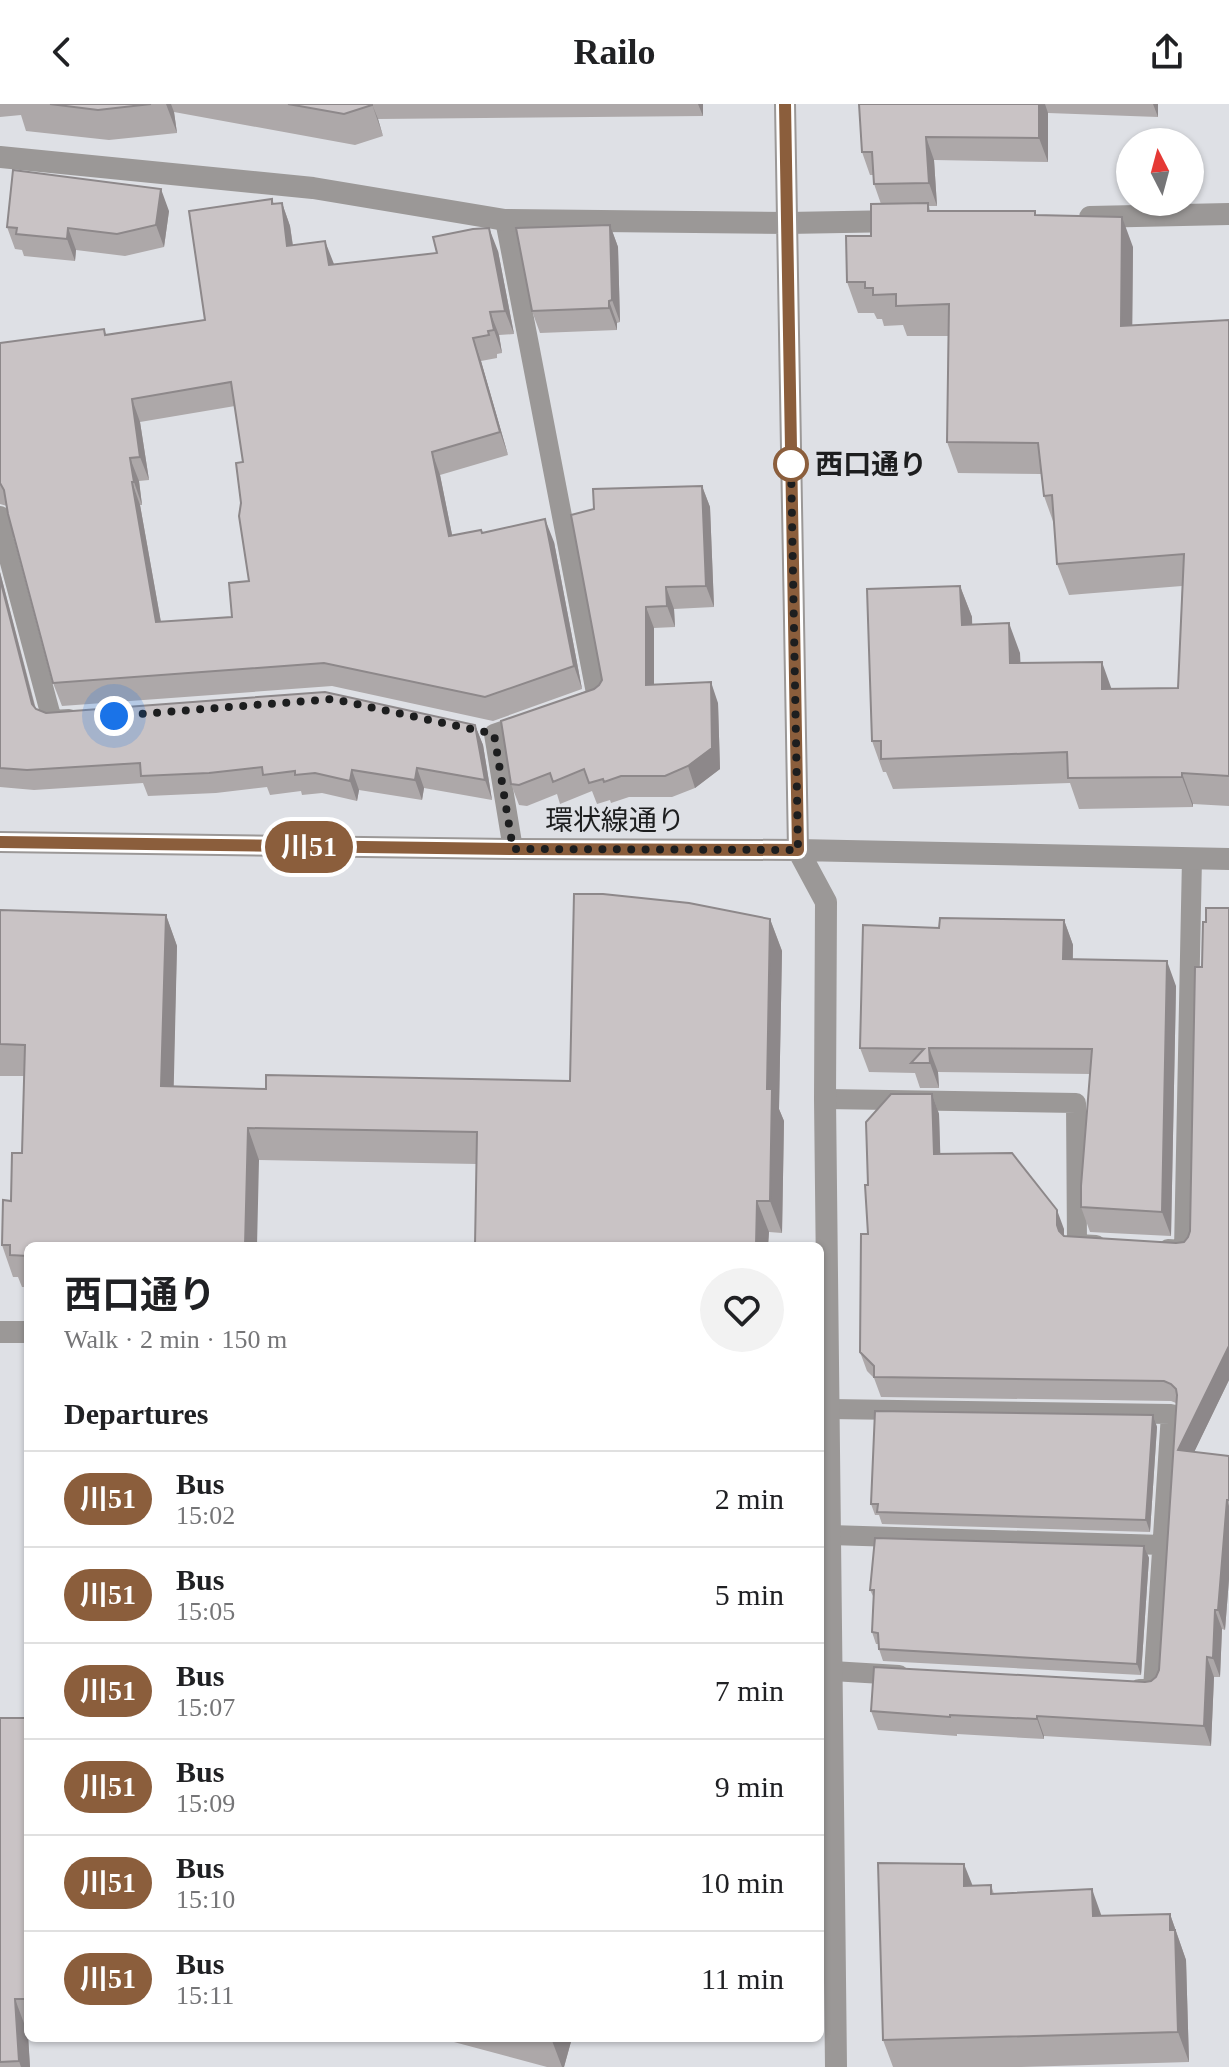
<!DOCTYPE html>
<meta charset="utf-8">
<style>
body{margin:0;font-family:"Times New Roman","Noto Sans JP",serif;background:#f2f2f2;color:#202124;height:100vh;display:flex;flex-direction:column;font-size:30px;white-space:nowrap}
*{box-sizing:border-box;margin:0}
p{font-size:26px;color:#757577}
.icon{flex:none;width:44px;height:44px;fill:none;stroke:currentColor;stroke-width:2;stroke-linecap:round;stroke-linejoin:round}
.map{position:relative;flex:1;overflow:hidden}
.details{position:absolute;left:24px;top:1138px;width:800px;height:800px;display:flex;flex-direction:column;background:#fff;border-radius:12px;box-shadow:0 2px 6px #0004}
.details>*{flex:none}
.badge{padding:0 16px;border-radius:26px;font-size:28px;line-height:52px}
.needle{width:52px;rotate:354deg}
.fabs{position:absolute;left:1116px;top:24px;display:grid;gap:16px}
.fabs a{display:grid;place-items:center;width:88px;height:88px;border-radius:50%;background:#fff;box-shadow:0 2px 6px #0004;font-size:40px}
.you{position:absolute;width:40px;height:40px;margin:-20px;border:6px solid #fff;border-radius:50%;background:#1a73e8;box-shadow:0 0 0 12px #1a73e833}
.map>.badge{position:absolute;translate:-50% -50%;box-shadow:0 0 0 4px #fff}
h2{padding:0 40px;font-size:30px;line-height:72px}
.round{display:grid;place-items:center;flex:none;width:84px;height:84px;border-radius:42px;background:#f2f2f2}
.overview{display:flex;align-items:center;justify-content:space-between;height:136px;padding:0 40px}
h1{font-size:38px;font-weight:700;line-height:60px}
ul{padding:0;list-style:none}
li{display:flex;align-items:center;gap:24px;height:96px;padding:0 40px;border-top:2px solid #e0e0e0}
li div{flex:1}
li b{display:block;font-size:30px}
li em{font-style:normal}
li .badge{min-width:88px;font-weight:700;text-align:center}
header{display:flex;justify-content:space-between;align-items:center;height:104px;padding:0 40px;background:#fff;font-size:36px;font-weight:700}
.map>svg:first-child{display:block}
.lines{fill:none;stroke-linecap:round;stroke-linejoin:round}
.service{stroke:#9b9897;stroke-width:20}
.minor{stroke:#9b9897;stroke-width:22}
.tertiary{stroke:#9b9897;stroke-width:22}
.wall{fill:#ada8a9;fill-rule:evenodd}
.shaded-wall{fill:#8d888a}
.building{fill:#c9c3c5;stroke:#8d888a;stroke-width:2;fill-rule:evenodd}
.line-casing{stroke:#fff;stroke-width:18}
.line{stroke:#8b5e3c;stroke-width:12}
.walk{stroke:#1d1e1f;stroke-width:8;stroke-dasharray:0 14.4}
.stop-dot{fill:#fff;stroke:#8b5e3c;stroke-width:4}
.labels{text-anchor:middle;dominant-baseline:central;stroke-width:6;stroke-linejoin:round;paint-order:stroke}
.stop-label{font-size:28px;font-weight:bold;fill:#1d1e1f;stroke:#dee0e5;text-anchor:start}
.street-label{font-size:28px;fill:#1d1e1f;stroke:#dee0e5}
</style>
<header><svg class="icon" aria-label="back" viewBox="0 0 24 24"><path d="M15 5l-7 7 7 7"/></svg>Railo<svg class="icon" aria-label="share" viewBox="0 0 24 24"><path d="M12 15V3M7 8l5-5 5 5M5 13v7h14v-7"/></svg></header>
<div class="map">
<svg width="1229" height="1963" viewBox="0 0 1229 1963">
<rect width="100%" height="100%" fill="#dee0e5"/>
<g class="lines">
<!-- service -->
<path class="service" d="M505 116 597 594 585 598
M0 412 4 436 52 616 69 615
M513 745 494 630 528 618
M825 995 1076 999 1077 1140 1096 1141
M1168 1145 1184 1146 1192 754
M829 1305 1171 1310 1153 1585H1139
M830 1431 1163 1441
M832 1567 899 1571"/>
<!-- minor -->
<path class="minor" d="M1090 113 1229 110
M787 119 900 117
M0 1228H28"/>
<!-- tertiary -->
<path class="tertiary" d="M785 0 798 746 826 798 825 995 836 1963
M0 53 313 84 505 116 787 119
M0 738 513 745 798 746 1229 755"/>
</g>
<!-- wall -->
<path class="wall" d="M0 0H703V12L378 15 383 32 355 41 174 8 177 29 109 36 26 27 21 11 0 13Z
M859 0H1158V13L1048 9V58L934 56 937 102H929L930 107 1037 111 1133 143 1132 221 1229 216V702L1193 700V703L1079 705 1070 679 893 685 886 668H883L872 637 960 482 972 513V521L1020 549V559L1111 585 1178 584 1182 482 1069 491 1057 460 1054 420 1044 392 1041 370 958 369 947 338 948 232H907L903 221 884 222 882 215H877L874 209H858L847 178 871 132 881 100 874 80 873 71H870L862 48Z
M272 95 274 100 282 99 290 122 293 141 334 160 498 147 514 230 499 231 502 249 497 250V254L481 257 508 351 440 371 452 431 482 429 554 438 582 585 493 617 332 582 62 602 53 579 7 402 0 400V239L104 225 106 231 205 216ZM235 302 243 358 241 399 249 477 232 513 161 518 140 401H142L139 377 149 376 140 318Z
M169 107 164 143 125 152 76 146 75 157 24 152 22 146 15 145 7 123Z
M610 121 618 143 620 218 617 219V226L540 229 532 207Z
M702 382 710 403 714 503 674 505 675 523 654 524V581L718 599 720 665 695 684 672 693H629L611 699 610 696 597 700 592 687 560 700 557 690 527 702 519 701 511 680 594 585 599 581 602 576 594 405Z
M0 468 36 605 46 609 475 621 483 641 492 696 424 684 422 696 359 686 357 697 322 689 302 691 301 687 270 691 267 683 216 689 148 692 143 679 34 686 0 683Z
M1229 804V1276L1194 1348 1229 1352V1475L1225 1526 1222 1525 1220 1573H1214L1211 1642 1044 1632V1635L957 1630V1632L878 1626 871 1607 1145 1578 1151 1577 1156 1573 1159 1566 1176 1299 1171 1297 881 1293 874 1274 867 1267 860 1248 868 1130V1081L932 990 939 1010 940 1050 1064 1125V1132L1176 1139 1184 1138 1188 1133 1190 1127 1202 863 1206 818Z
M0 806 166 811 177 842 173 983 266 985 570 977 770 815 782 847 779 1005 784 1017 782 1129 769 1128 768 1142H475L477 1060 259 1056 28 1142V1183H22L18 1173H13L2 1141 22 1049 24 972H0Z
M1064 816 1073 841V855L1176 882 1171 1132 1090 1128 1081 1103 1090 970 938 968 939 984H920L915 969 869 968 860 944 939 824Z
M1153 1311 1157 1323 1150 1428 882 1420 879 1411H875L871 1400Z
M1144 1442 1149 1454 1141 1571 883 1557 879 1545 878 1540H876L872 1528 874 1494 870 1486Z
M0 1614H28V1934L30 1963H0Z
M991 1781 994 1790 1102 1812 1170 1810 1186 1856 1189 1958 1021 1963H893L883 1936 972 1782Z
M439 1934H572L564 1963H547Z"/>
<!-- shaded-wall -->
<path class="shaded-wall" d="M166 0H171L174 8 177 29Z
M372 0 378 15 383 32Z
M698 0H703V12Z
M1039 0H1045L1048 9V58L1039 34Z
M1153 0H1158V13Z
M926 33 934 56 937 102 929 79Z
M161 85 169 107 164 143 156 121Z
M282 99 290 122 296 165 287 142Z
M1122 113 1133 143 1132 253 1121 222Z
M610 121 618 143 620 218 612 196Z
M68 124 76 146 75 157 67 135Z
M489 124 498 147 514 230 505 207Z
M325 137 334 160 329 161Z
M609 197 617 219V226L609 204Z
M490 208 499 231 502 249 494 226Z
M473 234 481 257 508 351 500 328Z
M132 295 140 318 149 376 140 353Z
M432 348 440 371 457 455 449 432Z
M130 354 139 377 142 401 134 378Z
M132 378 140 401 165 541 156 518Z
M702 382 710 403 714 503 706 482Z
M545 415 554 438 582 585 574 562Z
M0 468 39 619 32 600 0 475Z
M960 482 972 513 973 552 962 521Z
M666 483 674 505 675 523 667 502Z
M646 503 654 524V602L646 581Z
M1009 519 1020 549 1022 590 1010 559Z
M1102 558 1113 589 1102 585Z
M711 578 718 599 720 665 695 684 688 662Z
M475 621 483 641 492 696 485 676Z
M417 664 424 684 422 696 415 676Z
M352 666 359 686 357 697 350 677Z
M1182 669 1193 700V703L1182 673Z
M166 811 177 842 173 1014 161 982Z
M770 815 782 847 779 1005 784 1017 782 1129 770 1097 767 985Z
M1064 816 1073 841 1072 880 1063 855Z
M1167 857 1176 882 1171 1132 1162 1108Z
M929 944 938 968 939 984 930 959Z
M932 990 939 1010 941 1070 934 1050Z
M248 1024 259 1056 257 1142H245Z
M757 1097 769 1128 768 1142H756Z
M1057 1106 1064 1125V1141L1057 1121Z
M1229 1242V1276L1186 1365 1178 1346Z
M1153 1311 1157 1323 1150 1428 1146 1416Z
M1227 1396 1229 1402V1475L1225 1526 1218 1506Z
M1144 1442 1149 1454 1141 1571 1137 1560Z
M1215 1506 1222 1525 1220 1573 1213 1554Z
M1207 1553 1214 1573 1211 1642 1204 1622Z
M1037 1612 1044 1632V1635L1037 1615Z
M964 1760 976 1790 964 1782Z
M1092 1785 1103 1816 1093 1812Z
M1170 1810 1186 1856 1189 1958 1178 1928Z
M15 1895 28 1930 30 1963H21L19 1957Z
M551 1934H572L564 1963H562Z"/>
<!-- building -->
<path class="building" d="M50 0H151L98 6Z
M288 0H372V1L344 10Z
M859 0H1039V34L926 33 929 79 874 80 872 48H862Z
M13 66 161 85 156 121 117 130 68 124 67 135 16 130 17 124 7 123Z
M272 95V100L282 99 287 142 325 137 329 161 437 149 433 133 473 125 489 124 505 207 490 208 494 226 488 227 489 231 473 234 500 328 432 348 449 432 481 426 482 429 545 415 574 562 485 593 324 559 53 579 8 410 4 386 0 379V239L104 225 105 231 205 216 189 107ZM231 278 243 358 236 359 241 399 239 412 249 477 229 479 232 513 156 518 132 378H134L130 354 140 353 132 295Z
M928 99V107H1035V111L1122 113 1121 222 1229 216V672L1182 669V673L1068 674 1067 648 881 655V637H872L867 485 960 482 962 521 1009 519 1010 559 1102 558V585L1178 584 1184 450 1057 460 1052 391 1044 392 1038 339 947 338 949 200 896 202V190L873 191V184H865V178H847L846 132H871V100Z
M610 121 612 196 609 197V204L532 207 516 124Z
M702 382 706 482 666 483 667 502 646 503V581L711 578 712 644 688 662 665 672H621L604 678 603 675 589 679 584 665 553 678 550 669 519 681 511 680 501 617 594 585 599 581 602 576 571 411 594 405 593 385Z
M0 475 32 600 36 605 46 609 325 588 475 621 485 676 417 664 415 676 352 666 350 677 315 669 295 671V667L263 671 262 663 209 669 141 672 140 659 27 666 0 664Z
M574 790H603L689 799 770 815 767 985H772L770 1097H757L756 1142H475L477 1028 248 1024 245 1142H28V1152L10 1151V1141H2L3 1096 11 1097 12 1049H22L25 941 0 940V806L166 811 161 982 266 985V971L570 977Z
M1206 804H1229V1242L1178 1346 1229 1352V1396H1227L1218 1506H1215L1213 1554 1207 1553 1204 1622 1037 1612V1615L950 1611V1613L871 1607 874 1563 1145 1578 1151 1577 1156 1573 1159 1566 1177 1291 1176 1285 1171 1280 1164 1277 874 1273V1262L860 1248 861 1130H868L865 1081H868L866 1018 891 990H932L934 1050 1012 1049 1057 1106V1121L1059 1127 1064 1132 1176 1139 1184 1138 1188 1133 1190 1127 1195 863H1202L1203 818H1206Z
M940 814 1064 816 1063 855 1167 857 1162 1108 1081 1103V1082L1092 945 929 944 930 959H911L924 945 860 944 863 821 939 824Z
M875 1307 1153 1311 1146 1416 877 1408 878 1400H871Z
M875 1434 1144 1442 1137 1560 879 1545 878 1529 872 1528 874 1486H870Z
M0 1614H28V1895H15L19 1957 0 1958Z
M878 1759 964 1760V1782L991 1781V1790L1092 1785 1093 1812 1170 1810V1826H1175L1178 1928 883 1936Z"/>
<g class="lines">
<!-- line casing -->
<g class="line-casing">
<path id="line" d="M0 738 513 745 798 746 785 0"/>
</g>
<!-- line -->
<use href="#line" class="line"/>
<!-- walk -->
<path class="walk" d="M114 612 333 595 494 630 513 745 798 746 791 360"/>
</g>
<!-- markers -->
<circle class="stop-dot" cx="791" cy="360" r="16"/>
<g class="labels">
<!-- stop labels -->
<g class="stop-label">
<text x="815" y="360">西口通り</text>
</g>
<!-- street labels -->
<g class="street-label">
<text x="615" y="716">環状線通り</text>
</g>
</g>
</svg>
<div class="fabs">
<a><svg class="needle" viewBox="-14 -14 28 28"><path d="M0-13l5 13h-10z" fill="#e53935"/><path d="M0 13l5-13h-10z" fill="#757577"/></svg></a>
</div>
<div class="you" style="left:114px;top:612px"></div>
<b class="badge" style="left:309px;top:743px;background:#8b5e3c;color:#fff">川51</b>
<section class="details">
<div class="overview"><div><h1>西口通り</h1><p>Walk · 2 min · 150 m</p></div><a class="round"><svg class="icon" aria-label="heart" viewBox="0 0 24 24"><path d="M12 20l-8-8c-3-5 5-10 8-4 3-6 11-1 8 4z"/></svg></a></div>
<h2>Departures</h2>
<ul>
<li><span class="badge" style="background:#8b5e3c;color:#fff">川51</span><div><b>Bus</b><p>15:02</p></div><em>2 min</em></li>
<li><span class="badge" style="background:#8b5e3c;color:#fff">川51</span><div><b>Bus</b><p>15:05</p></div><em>5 min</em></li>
<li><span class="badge" style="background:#8b5e3c;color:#fff">川51</span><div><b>Bus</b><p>15:07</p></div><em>7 min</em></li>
<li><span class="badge" style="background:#8b5e3c;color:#fff">川51</span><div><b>Bus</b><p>15:09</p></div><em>9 min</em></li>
<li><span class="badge" style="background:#8b5e3c;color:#fff">川51</span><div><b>Bus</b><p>15:10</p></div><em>10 min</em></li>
<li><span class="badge" style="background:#8b5e3c;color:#fff">川51</span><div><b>Bus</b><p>15:11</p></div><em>11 min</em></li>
</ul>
</section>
</div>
